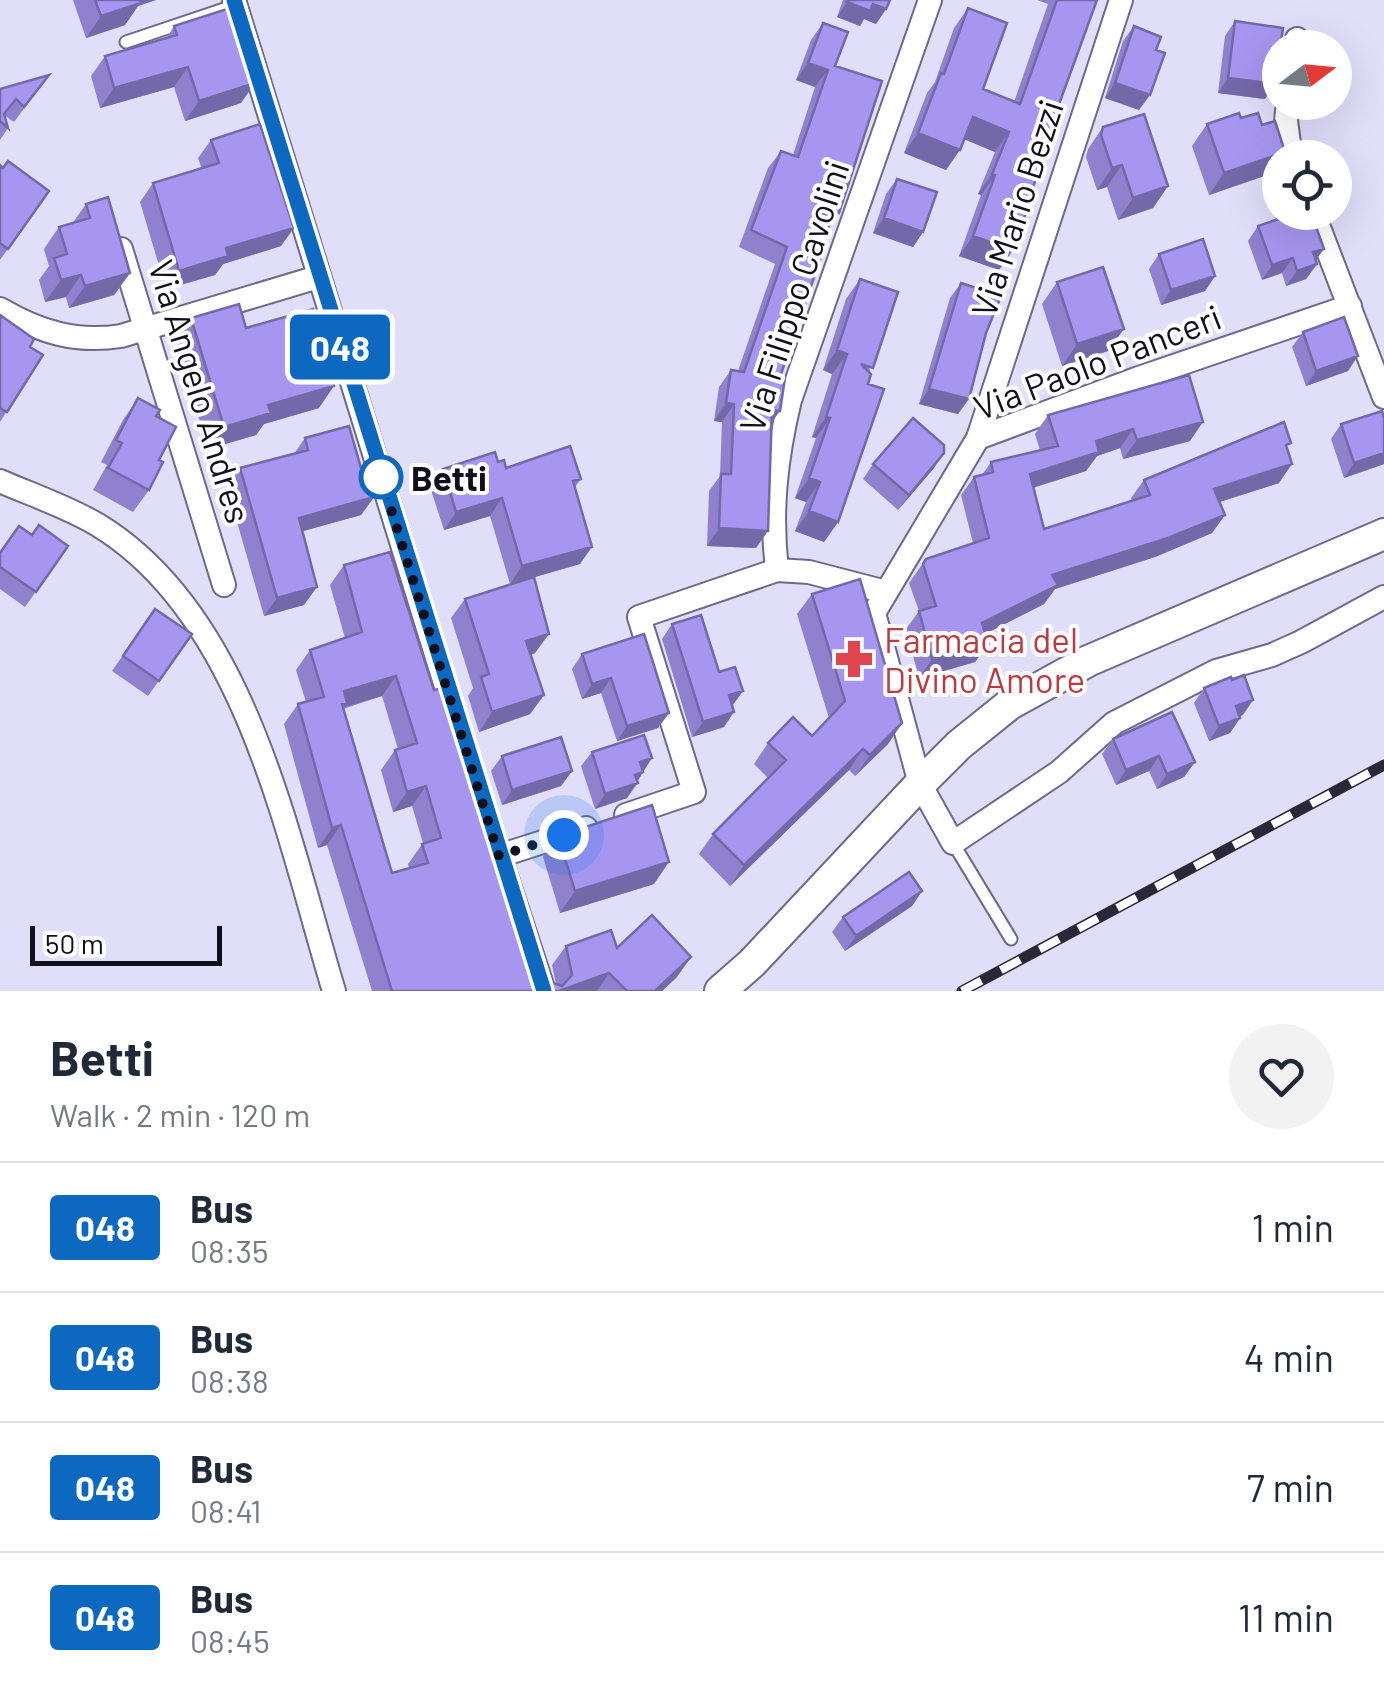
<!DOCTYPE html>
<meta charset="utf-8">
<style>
body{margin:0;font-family:Barlow,sans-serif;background:#f2f2f3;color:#1f2937;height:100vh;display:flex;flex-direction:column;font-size:38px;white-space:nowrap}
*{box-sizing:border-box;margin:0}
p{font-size:32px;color:#747a83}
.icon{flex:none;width:55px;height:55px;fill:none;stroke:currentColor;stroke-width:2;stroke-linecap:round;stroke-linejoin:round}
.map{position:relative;height:991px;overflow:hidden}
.side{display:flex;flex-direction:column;background:#fff;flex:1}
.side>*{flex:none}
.badge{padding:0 20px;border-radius:8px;font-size:35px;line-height:65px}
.needle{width:65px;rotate:74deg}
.controls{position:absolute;left:1262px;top:30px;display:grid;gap:20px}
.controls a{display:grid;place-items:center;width:90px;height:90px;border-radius:50%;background:#fff;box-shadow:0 10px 40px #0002;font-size:50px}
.scale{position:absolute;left:30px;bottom:25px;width:192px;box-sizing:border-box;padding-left:10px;border:5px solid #110f1b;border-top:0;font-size:28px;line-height:35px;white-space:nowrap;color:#110f1b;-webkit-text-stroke:8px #fff;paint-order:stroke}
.you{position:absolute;width:50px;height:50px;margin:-25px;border:8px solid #fff;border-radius:50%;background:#1a73e8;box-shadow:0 0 0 15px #1a73e833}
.map>.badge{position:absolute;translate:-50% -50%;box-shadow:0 0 0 5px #fff}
.round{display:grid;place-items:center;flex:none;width:105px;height:105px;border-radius:52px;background:#f2f2f3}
.head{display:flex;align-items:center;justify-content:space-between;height:170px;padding:0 50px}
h1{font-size:48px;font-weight:700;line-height:75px}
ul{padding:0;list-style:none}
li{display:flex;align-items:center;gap:30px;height:130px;padding:0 50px;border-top:2px solid #e0e1e3}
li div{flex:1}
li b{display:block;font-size:38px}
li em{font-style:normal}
li .badge{min-width:110px;font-weight:700;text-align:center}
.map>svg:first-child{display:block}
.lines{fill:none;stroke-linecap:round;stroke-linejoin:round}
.lane-casing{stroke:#6e6989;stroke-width:15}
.street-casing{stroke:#6e6989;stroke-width:26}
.secondary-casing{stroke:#6e6989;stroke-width:34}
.lane{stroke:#fff;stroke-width:11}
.street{stroke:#fff;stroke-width:22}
.secondary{stroke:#fff;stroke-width:30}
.rail-casing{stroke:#2a2836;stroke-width:11}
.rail{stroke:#fff;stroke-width:8;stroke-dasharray:22;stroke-linecap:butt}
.wall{fill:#8f81ce;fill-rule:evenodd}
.shaded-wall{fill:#7469a8}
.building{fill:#a696f0;stroke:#7469a8;stroke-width:2.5;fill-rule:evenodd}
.line-casing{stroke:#fff;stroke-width:22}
.line{stroke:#0c69bf;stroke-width:15}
.walk{stroke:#110f1b;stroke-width:10;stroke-dasharray:0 18}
.stop-dot{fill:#fff;stroke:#0c69bf;stroke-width:5}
.labels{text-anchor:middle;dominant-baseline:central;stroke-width:8;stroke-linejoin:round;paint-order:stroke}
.street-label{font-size:35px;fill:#110f1b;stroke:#fff}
.stop-label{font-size:35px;font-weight:bold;fill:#110f1b;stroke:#fff;text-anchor:start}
.health-label{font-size:35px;fill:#be3a42;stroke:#fff;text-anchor:start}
</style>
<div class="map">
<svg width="1384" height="991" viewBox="0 0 1384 991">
<rect width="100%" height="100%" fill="#e1defa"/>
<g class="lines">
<!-- lane casing -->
<g class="lane-casing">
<path id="lane" d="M126 42 236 5
M953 843 1011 939"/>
</g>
<!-- street casing -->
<g class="street-casing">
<path id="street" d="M234 0 455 716
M1296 48 1297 39
M1288 102 1286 121 1291 158
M1313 212 1384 397
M121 249 224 585
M1350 306 1136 379 978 438 874 613 920 784 953 843 1059 772 1114 723 1216 671 1272 655 1301 642 1384 597
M0 309C40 332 75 343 121 336L318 277
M978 438 1121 0
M0 481C32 495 68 507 98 525 246 615 287 836 334 991
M886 592 809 572 777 570C770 512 776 458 790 400L930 0
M626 815 694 792 639 617 777 570
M492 833 544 991
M499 856 586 828"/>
</g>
<!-- secondary casing -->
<g class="secondary-casing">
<path id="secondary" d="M720 991 752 963 920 784 959 745 1010 704 1088 661 1384 534"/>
</g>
<!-- lane -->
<use href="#lane" class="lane"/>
<!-- street -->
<use href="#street" class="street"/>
<!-- secondary -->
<use href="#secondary" class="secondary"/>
<!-- rail casing -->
<g class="rail-casing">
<path id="rail" d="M962 991 1384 765"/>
</g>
<!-- rail -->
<use href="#rail" class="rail"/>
</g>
<!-- wall -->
<path class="wall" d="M73 0H156L138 6 125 25 86 38Z
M843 0H890L886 9 876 24 864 19 860 26 837 17Z
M1037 0H1097L1054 118 1024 209 1013 250 999 270 959 256 981 195 978 194 995 152 964 139 946 170 904 153 927 93 935 82 954 28 968 8 983 89 1014 102 1048 4Z
M1235 21 1265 99 1218 93 1225 36Z
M823 23 835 66 839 213 827 231 817 228 808 253 771 423 756 548 707 546 709 491 720 476 722 422 714 421 719 387 731 370 738 371 775 264 739 247 768 168 781 151 793 155 815 87 796 80 811 40Z
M174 26 241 103 185 121 174 87 100 108 91 76 105 56 166 39Z
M1134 26 1156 50 1139 110 1105 98 1123 41Z
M49 75 14 122 4 115 8 128 0 140V89Z
M1241 118 1262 125 1285 152 1280 158 1270 174 1209 195 1192 146 1207 124Z
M1103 127 1168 186 1153 208 1118 220 1107 187 1097 190 1086 157 1088 149Z
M211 140 281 246 223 264 215 275 166 289 140 202 153 183 202 169 198 158Z
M0 165 49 191 0 260Z
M897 179 923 232 913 247 873 233 886 194Z
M86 204 130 273 114 295 69 308 66 297 45 302 39 280 49 266 44 249 59 227 72 224Z
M1258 226 1316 261 1317 264 1306 279 1286 286 1282 273 1262 280 1248 241Z
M1159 254 1215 276 1205 291 1161 305 1149 269Z
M860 279 870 373 838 522 824 542 795 531 806 502 795 498 816 438 812 437 832 374 823 370 846 299Z
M1057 282 1108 351 1062 366 1042 304Z
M961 283 986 333 958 414 919 404 950 298Z
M0 315 30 347 43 355 0 422Z
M191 318 246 328 319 408 264 424 256 435 208 449 176 340Z
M1303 332 1348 371 1306 386 1292 347Z
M138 398 156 416 159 460 149 490 133 512 93 490 107 465 101 462 123 420Z
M1048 415 1190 441 1123 459 1120 448 1097 456 1086 471 1033 487 1044 529 1132 501 1131 498 1144 480 1287 449 1279 483 1219 502 1225 515 1212 533 1155 557 1055 589 1044 604 985 634 988 644 975 662 919 678 906 629 919 611 909 583 926 559 973 543 961 495 974 477 982 475 991 462 1040 450 1035 434Z
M1341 424 1384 464 1344 478 1331 439Z
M305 438 361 468 374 497 361 515 302 531 304 605 264 616 227 487 240 468 294 454Z
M873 464 934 468 898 510 863 479Z
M506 468 581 479 575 487 580 564 535 577V653L531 655 544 695 530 714 479 732 468 696 473 688 451 618 465 599 510 584 490 516 444 530 430 487 443 469Z
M32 535 68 546 25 607 0 589V553Z
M344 565 434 690 472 762 487 794 484 799 501 860 498 864 530 952 547 981 556 984 552 965 566 946 617 948 677 977 662 991H372L327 845 318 848 284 724 298 704 306 702 296 670 310 650 345 638 330 585ZM382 696 398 749 395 750 381 770 393 812 412 806 423 843 408 864 409 868 392 873 343 709Z
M812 594 902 723 888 744 855 776 849 770 730 886 699 854 713 834 768 778 754 764 768 743 812 736 829 718 797 614Z
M155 609 192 634 148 696 112 671Z
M672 624 719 672 743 691 732 706 724 727 692 737 662 639Z
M582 654 669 713 658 728 617 741 601 693 582 699 572 669Z
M1204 688 1243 715 1239 716 1240 718 1230 733 1209 741 1194 703Z
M1113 739 1195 762 1184 777 1157 789 1149 771 1116 785 1102 754Z
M592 752 643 771 637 781 638 783 627 798 595 809 581 766Z
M502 756 572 771 561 786 502 805 491 771Z
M558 836 654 884 560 913 543 857Z
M922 891 912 906 845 951 832 932 843 917Z"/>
<!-- shaded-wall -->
<path class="shaded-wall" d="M129 0H156L138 6 125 25 86 38 101 16Z
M847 2 873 4 886 9 876 24 864 19 860 26 837 17Z
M808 63 828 70 815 87 796 80Z
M188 67 174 87 100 108 114 88Z
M1228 78 1275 84 1265 99 1218 93Z
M255 83 241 103 185 121 199 101Z
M1115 83 1150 95 1139 110 1105 98Z
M973 117 1009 132 995 152 959 137Z
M918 133 960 150 946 170 904 153Z
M1285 152 1280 158 1270 174 1209 195 1224 173Z
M1122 165 1107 187 1097 190 1112 168Z
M992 174 995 175 981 195 978 194Z
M1168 186 1153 208 1118 220 1133 198Z
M824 208 839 213 827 231 811 226Z
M884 218 923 232 913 247 873 233Z
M294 228 281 246 223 264 215 275 166 289 179 271 226 248Z
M973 236 1013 250 999 270 959 256Z
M1324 249 1313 264V252Z
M1293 258 1282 273 1262 280 1272 265Z
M1317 264 1306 279 1286 286 1297 271Z
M130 273 114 295 69 308 85 286Z
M81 275 66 297 45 302 61 280Z
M1215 276 1205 291 1161 305 1171 290Z
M1124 329 1108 351 1062 366 1077 344Z
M837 350 847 354 832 374 823 370Z
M1358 356 1348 371 1306 386 1316 371Z
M334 386 319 408 264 424 256 435 208 449 224 427 268 405Z
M929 389 969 399 958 414 919 404Z
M726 403 734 404 722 422 714 421Z
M772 410 780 411 767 429Z
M826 417 830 418 816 438 812 437Z
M1203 422 1190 441 1123 459 1137 440Z
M1133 429 1120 448 1097 456 1086 471 1017 493 1030 474 1096 441Z
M944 453 934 468 898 510 909 495Z
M1384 453V464L1344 478 1354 463Z
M1292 464 1279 483 1201 508 1214 489Z
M809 478 820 482 806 502 795 498Z
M374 497 361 515 286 536 299 518Z
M502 498 490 516 444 530 456 512Z
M809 511 838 522 824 542 795 531Z
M1225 515 1212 533 1155 557 1055 589 1044 604 969 642 982 623 1052 575Z
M719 528 768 531 756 548 707 546Z
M592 547 580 564 510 584 522 566Z
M317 587 304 605 264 616 277 598Z
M549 634 535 653 512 661 526 641Z
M988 644 975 662 919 678 932 659Z
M396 676 382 696 344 707 333 723 344 691Z
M611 678 601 693 582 699 592 684Z
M743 691 732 706 729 695Z
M544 695 530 714 479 732 492 712Z
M1253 700 1243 715 1225 721 1236 706Z
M734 712 724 727 692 737 703 722Z
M669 713 658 728 617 741 627 726Z
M1240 718 1230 733 1209 741 1219 726Z
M902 723 888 744 855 776 870 755Z
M863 749 849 770 730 886 744 865Z
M1159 756 1149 771 1116 785 1126 770Z
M652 758 627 798 595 809 605 794 640 762Z
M1195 762 1184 777 1157 789 1167 774Z
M572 771 561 786 502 805 512 790Z
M426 786 412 806 393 812 407 792Z
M341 825 327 845 318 848 332 828Z
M669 862 654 884 560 913 575 891Z
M922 891 912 906 845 951 856 936Z
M691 957 677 977 662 991H655Z
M609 973 597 991H559Z"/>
<!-- building -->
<path class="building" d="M95 0H140L141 3 101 16Z
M848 0H890L886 9 873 4 870 11 847 2Z
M1057 0H1097L1054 118 1060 120 1024 209 1027 210 1013 250 973 236 995 175 992 174 1009 132 973 117 960 150 918 133 941 73 944 74 968 8 1007 23 983 89 1020 104Z
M230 8 255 83 199 101 188 67 114 88 105 56 177 35 174 26Z
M1235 21 1283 28 1275 84 1228 78Z
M823 23 848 32 835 66 882 81 839 213 824 208 808 253 821 257 780 377 785 378 780 411 772 410 768 531 719 528 721 474H731L734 404 726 403 731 370 744 372 787 247 751 230 781 151 798 157 828 70 808 63Z
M1134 26 1161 37 1156 50 1165 53 1150 95 1115 83Z
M49 75 24 107 16 99 4 114 8 128 0 121V89Z
M1239 113 1241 118 1258 113 1262 125 1275 121 1285 152 1224 173 1207 124Z
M1144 114 1168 186 1133 198 1122 165 1112 168 1101 135 1103 127Z
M260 124 294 228 226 248 228 256 179 271 153 183 219 163 211 140Z
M8 161 49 191 8 249 0 243V165L3 168Z
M897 179 937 192 923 232 884 218Z
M108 197 130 273 85 286 81 275 61 280 54 258 67 254 59 227 90 218 86 204Z
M1299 212H1301L1305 224 1314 221 1324 249 1313 252 1317 264 1297 271 1293 258 1272 265 1258 226Z
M1203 239 1215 276 1171 290 1159 254Z
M1103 267 1124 329 1077 344 1057 282Z
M860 279 898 292 873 368 861 364 871 374 868 384 884 389 838 522 809 511 820 482 809 478 830 418 826 417 847 354 837 350Z
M961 283 1001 296 986 333 969 399 929 389Z
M239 304 246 328 313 309 334 386 268 405 271 413 224 427 191 318Z
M0 315 34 339 30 347 43 355 7 412 0 408Z
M1344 317 1358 356 1316 371 1303 332Z
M1189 375 1203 422 1137 440 1133 429 1096 441 1099 452 1030 474 1044 529 1150 495 1144 480 1284 422 1291 443 1286 445 1292 464 1214 489 1225 515 1168 538 1052 575 1058 585 982 623 988 644 932 659 919 611 936 606 923 564 926 559 989 538 974 477 993 472 991 462 1058 446 1048 415Z
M138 398 160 410 156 416 176 427 159 460 163 462 149 490 108 468 122 443 116 440Z
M1382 411 1384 418V453L1354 463 1341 424Z
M913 418 944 445V453L909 495 873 464Z
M349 426 361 468 366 467 374 497 299 518 317 587 277 598 240 468 308 450 305 438Z
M570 446 581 479 573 481 592 547 522 566 502 498 456 512 443 469 495 452 498 462 504 460 506 468Z
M39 525 68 546 36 592 0 567V553L19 526 32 535Z
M390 552 434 690 453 686 472 762 476 761 487 794 483 796 501 860 497 861 530 952 534 951 537 956 547 981 562 986 572 975 566 946 611 930 617 948 652 915 691 957 655 991H627L609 973 559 991H392L341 825 332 828 298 704 324 697 310 650 362 632 344 565ZM396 676 417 743 395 750 407 792 426 786 441 838 422 844 428 863 392 873 342 704 347 703 344 691Z
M534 577 549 634 526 641 544 695 492 712 481 677 489 674 465 599Z
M860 579 902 723 870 755 863 749 744 865 713 834 786 760 768 743 793 717 812 736 845 701 812 594Z
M155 609 192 634 159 681 123 656Z
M701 615 719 672 735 667 743 691 729 695 734 712 703 722 672 624Z
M644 634 669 713 627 726 611 678 592 684 582 654Z
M1244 675 1253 700 1236 706 1240 718 1219 726 1204 688 1231 677 1232 680Z
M1172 712 1195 762 1167 774 1159 756 1126 770 1113 739Z
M644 735 652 758 640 762 643 772 635 775 638 783 605 794 592 752Z
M561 737 572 771 512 790 502 756Z
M652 805 669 862 575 891 558 836Z
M909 872 922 891 856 936 843 917Z"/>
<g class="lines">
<!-- line casing -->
<g class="line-casing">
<path id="line" d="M234 0 544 991"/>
</g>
<!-- line -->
<use href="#line" class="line"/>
<!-- walk -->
<path class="walk" d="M381 477 499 856 564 835"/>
</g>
<!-- icons -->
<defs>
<g id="pharmacy-bare" transform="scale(3)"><path d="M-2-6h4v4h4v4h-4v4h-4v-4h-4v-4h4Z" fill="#e0444e" stroke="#fff" stroke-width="2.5" paint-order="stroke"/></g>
</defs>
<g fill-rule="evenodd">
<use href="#pharmacy-bare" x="854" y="659"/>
</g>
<!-- markers -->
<circle class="stop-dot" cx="381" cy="477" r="20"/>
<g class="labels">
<!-- street labels -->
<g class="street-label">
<text transform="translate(1016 208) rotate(-72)">Via Mario Bezzi</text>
<text transform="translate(793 296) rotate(-72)">Via Filippo Cavolini</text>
<text transform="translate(1097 361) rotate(-21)">Via Paolo Panceri</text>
<text transform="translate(201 391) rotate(73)">Via Angelo Andres</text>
</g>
<!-- stop labels -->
<g class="stop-label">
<text x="411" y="477">Betti</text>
</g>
<!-- health labels -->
<g class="health-label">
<text x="884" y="639">Farmacia del<tspan x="884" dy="40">Divino Amore</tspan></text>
</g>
</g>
</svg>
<div class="controls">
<a><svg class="needle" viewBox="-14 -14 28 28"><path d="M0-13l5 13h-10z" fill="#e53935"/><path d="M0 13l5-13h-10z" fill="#747a83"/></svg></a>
<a><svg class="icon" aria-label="locate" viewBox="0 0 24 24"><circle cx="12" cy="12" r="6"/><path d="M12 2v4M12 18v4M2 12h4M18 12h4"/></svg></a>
</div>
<div class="scale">50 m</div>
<div class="you" style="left:564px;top:835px"></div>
<b class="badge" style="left:340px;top:347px;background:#0c69bf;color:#fff">048</b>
</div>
<section class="side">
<div class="head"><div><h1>Betti</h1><p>Walk · 2 min · 120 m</p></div><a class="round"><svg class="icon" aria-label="heart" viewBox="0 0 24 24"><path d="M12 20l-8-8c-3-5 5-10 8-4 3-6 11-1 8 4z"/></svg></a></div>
<ul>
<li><span class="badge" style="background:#0c69bf;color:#fff">048</span><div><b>Bus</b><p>08:35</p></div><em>1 min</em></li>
<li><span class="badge" style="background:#0c69bf;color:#fff">048</span><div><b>Bus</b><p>08:38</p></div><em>4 min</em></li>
<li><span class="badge" style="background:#0c69bf;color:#fff">048</span><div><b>Bus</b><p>08:41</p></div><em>7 min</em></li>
<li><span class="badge" style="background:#0c69bf;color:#fff">048</span><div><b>Bus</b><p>08:45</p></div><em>11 min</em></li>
</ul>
</section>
